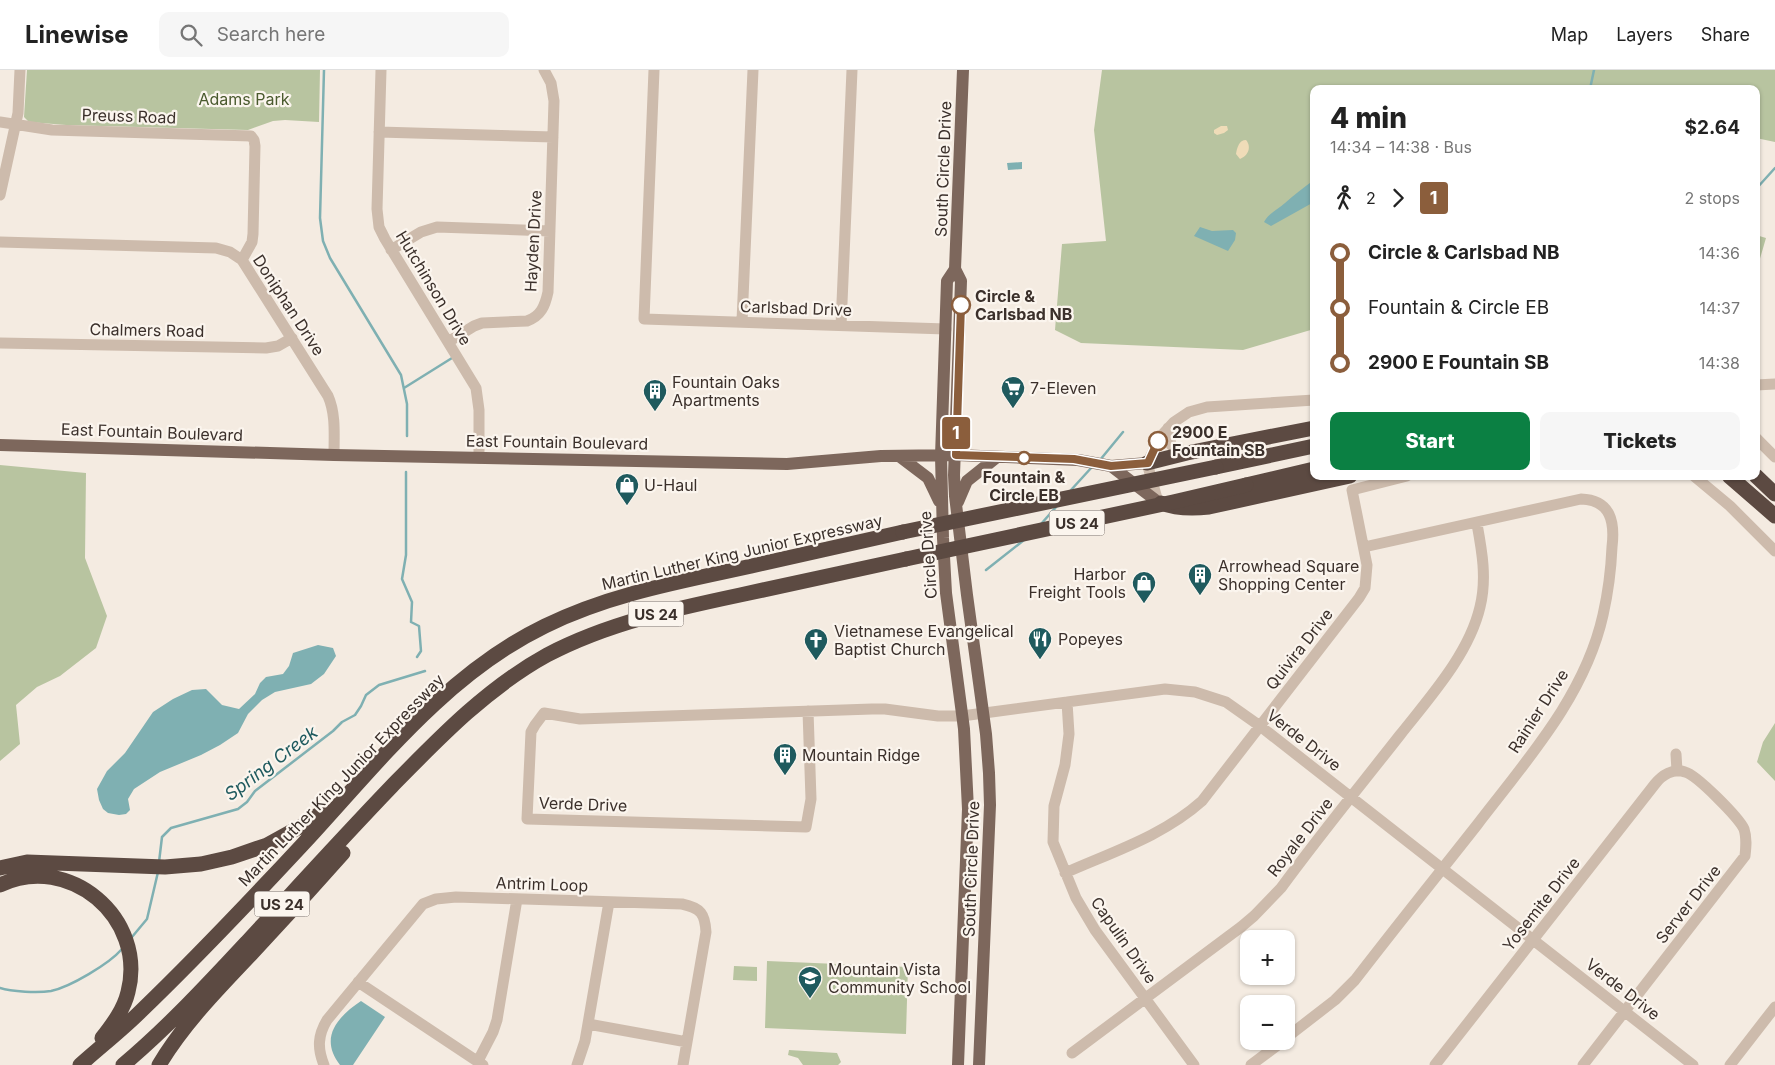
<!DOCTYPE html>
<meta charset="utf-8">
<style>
body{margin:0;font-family:Inter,sans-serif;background:#f6f6f6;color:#222;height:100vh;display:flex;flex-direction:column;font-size:19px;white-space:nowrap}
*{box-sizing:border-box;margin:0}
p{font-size:16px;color:#767676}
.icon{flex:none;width:28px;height:28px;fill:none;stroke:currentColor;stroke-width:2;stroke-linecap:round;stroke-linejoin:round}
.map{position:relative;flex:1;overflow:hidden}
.side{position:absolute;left:1310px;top:15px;width:450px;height:395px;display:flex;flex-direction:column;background:#fff;border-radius:10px;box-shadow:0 1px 4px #0004}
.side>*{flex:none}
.badge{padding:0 10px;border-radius:4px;font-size:18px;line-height:32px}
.tools{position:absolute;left:1240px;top:860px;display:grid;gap:10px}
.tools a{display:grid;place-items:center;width:55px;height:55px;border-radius:10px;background:#fff;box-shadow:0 1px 4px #0004;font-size:25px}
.map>.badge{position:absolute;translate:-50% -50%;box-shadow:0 0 0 2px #fff}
.legs{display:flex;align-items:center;gap:8px;height:55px;padding:0 20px;font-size:16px}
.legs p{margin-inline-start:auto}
.overview{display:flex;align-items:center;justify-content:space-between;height:85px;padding:0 20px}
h1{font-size:28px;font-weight:800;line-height:38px}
.button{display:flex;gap:10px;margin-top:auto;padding:10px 20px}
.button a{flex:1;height:58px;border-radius:10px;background:#0b8043;color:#fff;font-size:20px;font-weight:800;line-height:58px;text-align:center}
.button a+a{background:#f6f6f6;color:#222}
ul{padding:0 20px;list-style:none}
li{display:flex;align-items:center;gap:18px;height:55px;font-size:19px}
li i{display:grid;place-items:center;width:8px;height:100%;margin:0 6px;background:currentColor}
li i::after{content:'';width:12px;height:12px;margin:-6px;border:4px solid;border-radius:50%;background:#fff}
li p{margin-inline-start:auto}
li:first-child i{background:linear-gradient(#0000 50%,currentColor 0)}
li:last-child i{background:linear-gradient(currentColor 50%,#0000 0)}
header{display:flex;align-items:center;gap:30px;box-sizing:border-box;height:70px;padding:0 25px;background:#fff;border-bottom:1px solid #e0e0e0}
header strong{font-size:24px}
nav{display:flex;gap:28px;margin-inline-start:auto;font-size:18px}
.search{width:350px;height:45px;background:#f6f6f6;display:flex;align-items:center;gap:12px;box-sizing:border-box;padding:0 18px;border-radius:10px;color:#767676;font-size:19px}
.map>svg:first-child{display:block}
.green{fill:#b8c4a0}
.sand{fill:#efdcb8}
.water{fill:#7fb0b2}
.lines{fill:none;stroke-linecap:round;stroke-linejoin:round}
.stream{stroke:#7fb0b2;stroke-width:2.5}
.minor{stroke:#cdbbac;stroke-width:11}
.major{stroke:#7d675c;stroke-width:12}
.highway{stroke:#5c4a42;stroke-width:15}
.highway-bridge{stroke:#5c4a42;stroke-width:15}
.line-1-casing{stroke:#fff;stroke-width:11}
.line-1{stroke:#8b5e3c;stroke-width:8}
.stop-1-dot{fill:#fff;stroke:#8b5e3c;stroke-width:2.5}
.labels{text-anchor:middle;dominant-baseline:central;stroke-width:4.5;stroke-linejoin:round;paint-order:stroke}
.shield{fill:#fbf5ee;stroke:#756b66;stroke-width:1}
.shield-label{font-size:15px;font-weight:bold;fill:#3b302b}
.park-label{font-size:16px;fill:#4a5a2e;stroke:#fbf5ee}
.street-label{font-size:16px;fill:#3b302b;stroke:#fbf5ee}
.stop-label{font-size:16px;font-weight:bold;fill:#3b302b;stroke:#fbf5ee;text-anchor:start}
.poi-label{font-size:16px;fill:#3b302b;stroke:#fbf5ee;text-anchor:start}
.water-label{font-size:18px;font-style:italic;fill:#1f5a5e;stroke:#fbf5ee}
</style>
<header>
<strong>Linewise</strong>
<div class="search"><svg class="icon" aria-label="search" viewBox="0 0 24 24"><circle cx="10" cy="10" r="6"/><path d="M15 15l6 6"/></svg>Search here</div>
<nav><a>Map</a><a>Layers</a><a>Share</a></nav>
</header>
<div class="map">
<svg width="1775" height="995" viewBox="0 0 1775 995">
<rect width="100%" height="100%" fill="#f4ebe1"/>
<!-- green -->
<path class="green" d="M27 0H320L319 52 285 50 273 51 248 60 66 55 29 52 24 47Z
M1102 0H1775V72L1756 68V19H1314V259L1243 280 1081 273 1055 260 1062 174 1106 171 1094 60Z
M1756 165 1766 168 1759 192 1756 194Z
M0 395 86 403 85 488 107 546 96 578 60 606 37 617 16 635 20 674 0 691Z
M1775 653V711L1757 692 1763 672Z
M767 891 908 897 906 964 765 958Z
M734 896 757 897V911L733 910Z
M789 980 837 983 841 992 838 995H803L798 988 788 985Z"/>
<!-- sand -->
<path class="sand" d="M1221 56H1227L1228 60 1224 63 1217 65 1214 63V60Z
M1246 70C1252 77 1248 86 1240 89L1236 84C1237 78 1239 70 1246 70Z"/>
<!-- water -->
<path class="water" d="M1022 92V99L1008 100 1007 93Z
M1314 110V132L1271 156 1264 152C1269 143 1277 140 1285 133 1294 125 1304 117 1314 110Z
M1200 157 1212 161 1233 160 1236 163 1235 170 1228 181 1194 166Z
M318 575 333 578 336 586 324 604 311 614 275 622 262 630 248 644 238 663 220 675 201 685 160 702 134 719 128 729 130 740 126 744 119 745 108 743 103 739 99 730 97 719 107 701 125 683 153 642 173 629 192 620 206 619 222 635 239 639 255 624 260 613 266 607 283 604 289 596 293 583Z
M361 931 385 947 353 995H340C319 968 337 947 361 931Z"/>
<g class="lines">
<!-- stream -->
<path class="stream" d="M324 0 320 148 323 171 330 188 401 305 407 334V366
M1590 19 1594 0
M1756 119 1775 98
M404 318 452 288
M1100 390 1123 362
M406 402V485L402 509 412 532 411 552 419 556 421 581 417 587
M1071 420 1092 397
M1041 454 1057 436
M986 500 1024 470
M159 792 162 767 171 758 238 739 247 732 255 721 333 661 342 652 355 645 361 636 366 625 379 615 425 601
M132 867 147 849 158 802
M0 918C11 922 39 923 51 921 70 917 109 894 122 879"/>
<!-- minor -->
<path class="minor" d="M381 0 377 139 379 157 385 169 476 318 479 340V388
M654 0 644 249 946 259
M0 52 52 60 251 66 254 70 255 76 253 164 252 172 242 190
M379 62 553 67
M0 125 18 43 20 0
M0 172 216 178 230 182 242 190 328 326C336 344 334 365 334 385
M391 180 421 162 437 157 550 161
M742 251 753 0
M841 256 852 0
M448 272 474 256 482 253 527 251C541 246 545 236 548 222L554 31 551 13 544 0
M0 273 266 278 278 276 292 268
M1756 315 1775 314
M1168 358 1171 375 1187 383
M1756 368 1775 387
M1694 406 1730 436 1775 481
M1158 432 1147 393 1163 364 1174 352 1189 342 1207 337 1314 330
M1067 632 1069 664 1065 695 1054 736 1053 772 1076 828 1095 860 1194 995
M808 641 811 729 806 757 527 749 531 662 535 655 544 643 580 649 872 639H885L938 646H962L1165 619 1195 622 1226 632 1260 656 1693 995
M1676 684 1677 701
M1065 803C1112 782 1163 766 1202 731L1359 528 1365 518 1367 495 1352 420 1407 406
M358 912 483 995
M588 954 687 972
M1286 968 1335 930 1355 910C1395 858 1436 807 1477 755 1526 691 1585 626 1603 545 1608 523 1611 500 1612 477 1615 452 1611 430 1581 429L1364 477
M1072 983 1241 857 1254 846 1281 818C1319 766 1360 716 1400 665 1430 627 1469 584 1480 537 1487 509 1482 481 1477 454
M478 991 493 962 497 950 517 829
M324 995C317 978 318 965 327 950L423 834 436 829 456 827 682 834C701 838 705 844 706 862L683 995
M577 995 585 971 609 832
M1251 995 1283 971
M1435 995 1655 714C1662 705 1673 698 1685 702 1697 705 1739 748 1744 759 1747 768 1746 777 1745 786L1583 995
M1730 995 1775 937"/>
<!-- major -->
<path class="major" d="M963 0 955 199 961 211 954 405 955 426 967 525 986 664 989 703 990 735 979 995
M955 199 947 211 941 386 943 468 946 523 964 659 968 739 958 995
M0 375 334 385 787 394 881 386 956 385 1078 390 1111 396 1147 393
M899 386 928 408 939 431
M1111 396 1158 432
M958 432 967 411 997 387"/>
<!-- highway -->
<path class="highway" d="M1147 393 1187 383 1314 358
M1216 397 1314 376
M1729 406 1775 446
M1756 406 1775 424
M1246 415 1314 399
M1161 433C1177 439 1192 439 1209 437L1350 406
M0 798 27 792 165 797 201 794 232 787 267 775 305 754 326 739
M0 815C69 782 147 848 128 922 124 939 113 954 102 968
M80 995C100 977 122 960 141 941 197 887 251 830 304 773 377 694 446 604 545 556 602 528 663 515 724 502 784 489 844 475 903 462
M123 995C168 957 207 915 247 872 295 820 343 767 392 716 439 668 487 618 547 585 608 553 674 539 740 525 796 513 851 501 906 489
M159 995C184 953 219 918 252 883 283 850 313 817 343 783"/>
<!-- highway-bridge -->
<path class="highway-bridge" d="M903 462 1216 397
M906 489 1173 432 1246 415"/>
</g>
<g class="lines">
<!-- line-1 casing -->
<g class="line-1-casing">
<path id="line-1" d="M961 235 956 385 1074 389 1111 396 1148 393 1158 371"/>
</g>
<!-- line-1 -->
<use href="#line-1" class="line-1"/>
</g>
<!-- icons -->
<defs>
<g id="supermarket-pin" transform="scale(1.25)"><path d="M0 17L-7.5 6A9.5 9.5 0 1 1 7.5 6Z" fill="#1f5a5e" stroke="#fbf5ee"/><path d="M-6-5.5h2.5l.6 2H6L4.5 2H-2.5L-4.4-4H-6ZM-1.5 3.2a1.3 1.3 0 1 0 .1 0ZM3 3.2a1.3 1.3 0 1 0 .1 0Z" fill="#fff"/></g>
<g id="building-pin" transform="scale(1.25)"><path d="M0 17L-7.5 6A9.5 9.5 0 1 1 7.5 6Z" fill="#1f5a5e" stroke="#fbf5ee"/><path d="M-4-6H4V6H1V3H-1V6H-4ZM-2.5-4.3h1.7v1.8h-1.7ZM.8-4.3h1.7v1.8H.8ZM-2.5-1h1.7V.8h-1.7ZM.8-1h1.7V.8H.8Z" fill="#fff"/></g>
<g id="shop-pin" transform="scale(1.25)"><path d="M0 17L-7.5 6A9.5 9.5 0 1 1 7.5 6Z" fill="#1f5a5e" stroke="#fbf5ee"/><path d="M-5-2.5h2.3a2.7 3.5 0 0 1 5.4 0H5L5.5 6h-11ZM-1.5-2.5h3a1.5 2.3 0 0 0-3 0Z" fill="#fff"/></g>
<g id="restaurant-pin" transform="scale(1.25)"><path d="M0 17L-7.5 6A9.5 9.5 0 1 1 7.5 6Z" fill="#1f5a5e" stroke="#fbf5ee"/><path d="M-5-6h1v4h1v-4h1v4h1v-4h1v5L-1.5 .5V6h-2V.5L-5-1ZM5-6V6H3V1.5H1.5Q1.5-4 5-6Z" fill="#fff"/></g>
<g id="church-pin" transform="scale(1.25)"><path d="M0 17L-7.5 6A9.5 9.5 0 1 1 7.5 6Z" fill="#1f5a5e" stroke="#fbf5ee"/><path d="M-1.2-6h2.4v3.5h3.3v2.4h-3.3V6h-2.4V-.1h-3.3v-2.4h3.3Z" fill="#fff"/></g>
<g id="school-pin" transform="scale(1.25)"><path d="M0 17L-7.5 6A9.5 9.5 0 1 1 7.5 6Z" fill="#1f5a5e" stroke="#fbf5ee"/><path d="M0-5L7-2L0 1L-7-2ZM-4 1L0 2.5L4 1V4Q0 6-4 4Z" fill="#fff"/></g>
</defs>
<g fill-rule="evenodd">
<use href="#supermarket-pin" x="1013" y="318"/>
<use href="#building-pin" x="655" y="321"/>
<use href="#shop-pin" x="627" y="415"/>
<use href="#building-pin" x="1200" y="505"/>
<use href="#shop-pin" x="1144" y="513"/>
<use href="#restaurant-pin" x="1040" y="569"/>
<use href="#church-pin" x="816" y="570"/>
<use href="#building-pin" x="785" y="685"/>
<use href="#school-pin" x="810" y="908"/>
</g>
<!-- markers -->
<g class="stop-1-dot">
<circle cx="961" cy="235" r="9"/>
<circle cx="1158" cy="371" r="9"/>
<circle cx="1024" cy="388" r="6"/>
</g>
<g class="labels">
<!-- shield labels -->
<g class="shield">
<rect x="1049.5" y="440.5" width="55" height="25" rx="4"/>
<rect x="628.5" y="531.5" width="55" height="25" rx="4"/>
<rect x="254.5" y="821.5" width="55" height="25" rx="4"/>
</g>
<g class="shield-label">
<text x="1077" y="453">US 24</text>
<text x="656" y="544">US 24</text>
<text x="282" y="834">US 24</text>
</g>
<!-- park labels -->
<g class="park-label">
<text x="244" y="29">Adams Park</text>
</g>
<!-- street labels -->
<g class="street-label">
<text transform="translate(129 46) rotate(2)">Preuss Road</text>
<text transform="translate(943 99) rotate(-88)">South Circle Drive</text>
<text transform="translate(533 171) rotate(-87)">Hayden Drive</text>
<text transform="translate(434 218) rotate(59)">Hutchinson Drive</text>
<text transform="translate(289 235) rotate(57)">Doniphan Drive</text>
<text transform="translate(796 238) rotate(2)">Carlsbad Drive</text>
<text transform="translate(147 260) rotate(1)">Chalmers Road</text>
<text transform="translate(152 362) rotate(2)">East Fountain Boulevard</text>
<text transform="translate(557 372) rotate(1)">East Fountain Boulevard</text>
<text transform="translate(742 482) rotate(-13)">Martin Luther King Junior Expressway</text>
<text transform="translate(928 485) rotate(-94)">Circle Drive</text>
<text transform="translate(1299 579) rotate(-52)">Quivira Drive</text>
<text transform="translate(1538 641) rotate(-57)">Rainier Drive</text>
<text transform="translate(1304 670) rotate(38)">Verde Drive</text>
<text transform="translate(341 710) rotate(-46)">Martin Luther King Junior Expressway</text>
<text transform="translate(583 734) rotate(2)">Verde Drive</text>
<text transform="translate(1300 767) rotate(-52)">Royale Drive</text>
<text transform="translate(971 799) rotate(-88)">South Circle Drive</text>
<text transform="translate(542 814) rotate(2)">Antrim Loop</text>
<text transform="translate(1541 834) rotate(-52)">Yosemite Drive</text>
<text transform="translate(1688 834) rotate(-52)">Server Drive</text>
<text transform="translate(1124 870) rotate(55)">Capulin Drive</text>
<text transform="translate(1623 919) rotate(38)">Verde Drive</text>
</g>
<!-- stop labels -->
<g class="stop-label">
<text x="975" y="226">Circle &amp;<tspan x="975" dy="18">Carlsbad NB</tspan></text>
<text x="1172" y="362">2900 E<tspan x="1172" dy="18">Fountain SB</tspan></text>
<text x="1024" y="407" text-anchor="middle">Fountain &amp;<tspan x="1024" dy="18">Circle EB</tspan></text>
</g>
<!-- poi labels -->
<g class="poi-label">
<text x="672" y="312">Fountain Oaks<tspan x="672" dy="18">Apartments</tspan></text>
<text x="1030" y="318">7-Eleven</text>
<text x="644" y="415">U-Haul</text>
<text x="1218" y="496">Arrowhead Square<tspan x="1218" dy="18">Shopping Center</tspan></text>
<text x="1126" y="504" text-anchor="end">Harbor<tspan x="1126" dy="18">Freight Tools</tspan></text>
<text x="834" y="561">Vietnamese Evangelical<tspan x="834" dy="18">Baptist Church</tspan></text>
<text x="1058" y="569">Popeyes</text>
<text x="802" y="685">Mountain Ridge</text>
<text x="828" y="899">Mountain Vista<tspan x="828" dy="18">Community School</tspan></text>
</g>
<!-- water labels -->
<g class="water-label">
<text transform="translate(271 693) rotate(-37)">Spring Creek</text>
</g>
</g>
</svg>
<div class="tools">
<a>+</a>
<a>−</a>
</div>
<b class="badge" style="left:956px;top:363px;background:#8b5e3c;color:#fff">1</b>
<section class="side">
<div class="overview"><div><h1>4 min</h1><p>14:34 – 14:38 · Bus</p></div><b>$2.64</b></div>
<div class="legs"><svg class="icon" aria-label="walk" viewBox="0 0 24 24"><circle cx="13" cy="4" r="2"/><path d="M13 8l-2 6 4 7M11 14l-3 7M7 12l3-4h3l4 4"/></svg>2<svg class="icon" aria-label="forward" viewBox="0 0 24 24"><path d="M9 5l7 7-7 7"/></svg><b class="badge" style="background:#8b5e3c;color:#fff">1</b><p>2 stops</p></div>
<ul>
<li><i style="color:#8b5e3c"></i><b>Circle &amp; Carlsbad NB</b><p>14:36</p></li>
<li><i style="color:#8b5e3c"></i><span>Fountain &amp; Circle EB</span><p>14:37</p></li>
<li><i style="color:#8b5e3c"></i><b>2900 E Fountain SB</b><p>14:38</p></li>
</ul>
<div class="button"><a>Start</a><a>Tickets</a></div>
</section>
</div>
